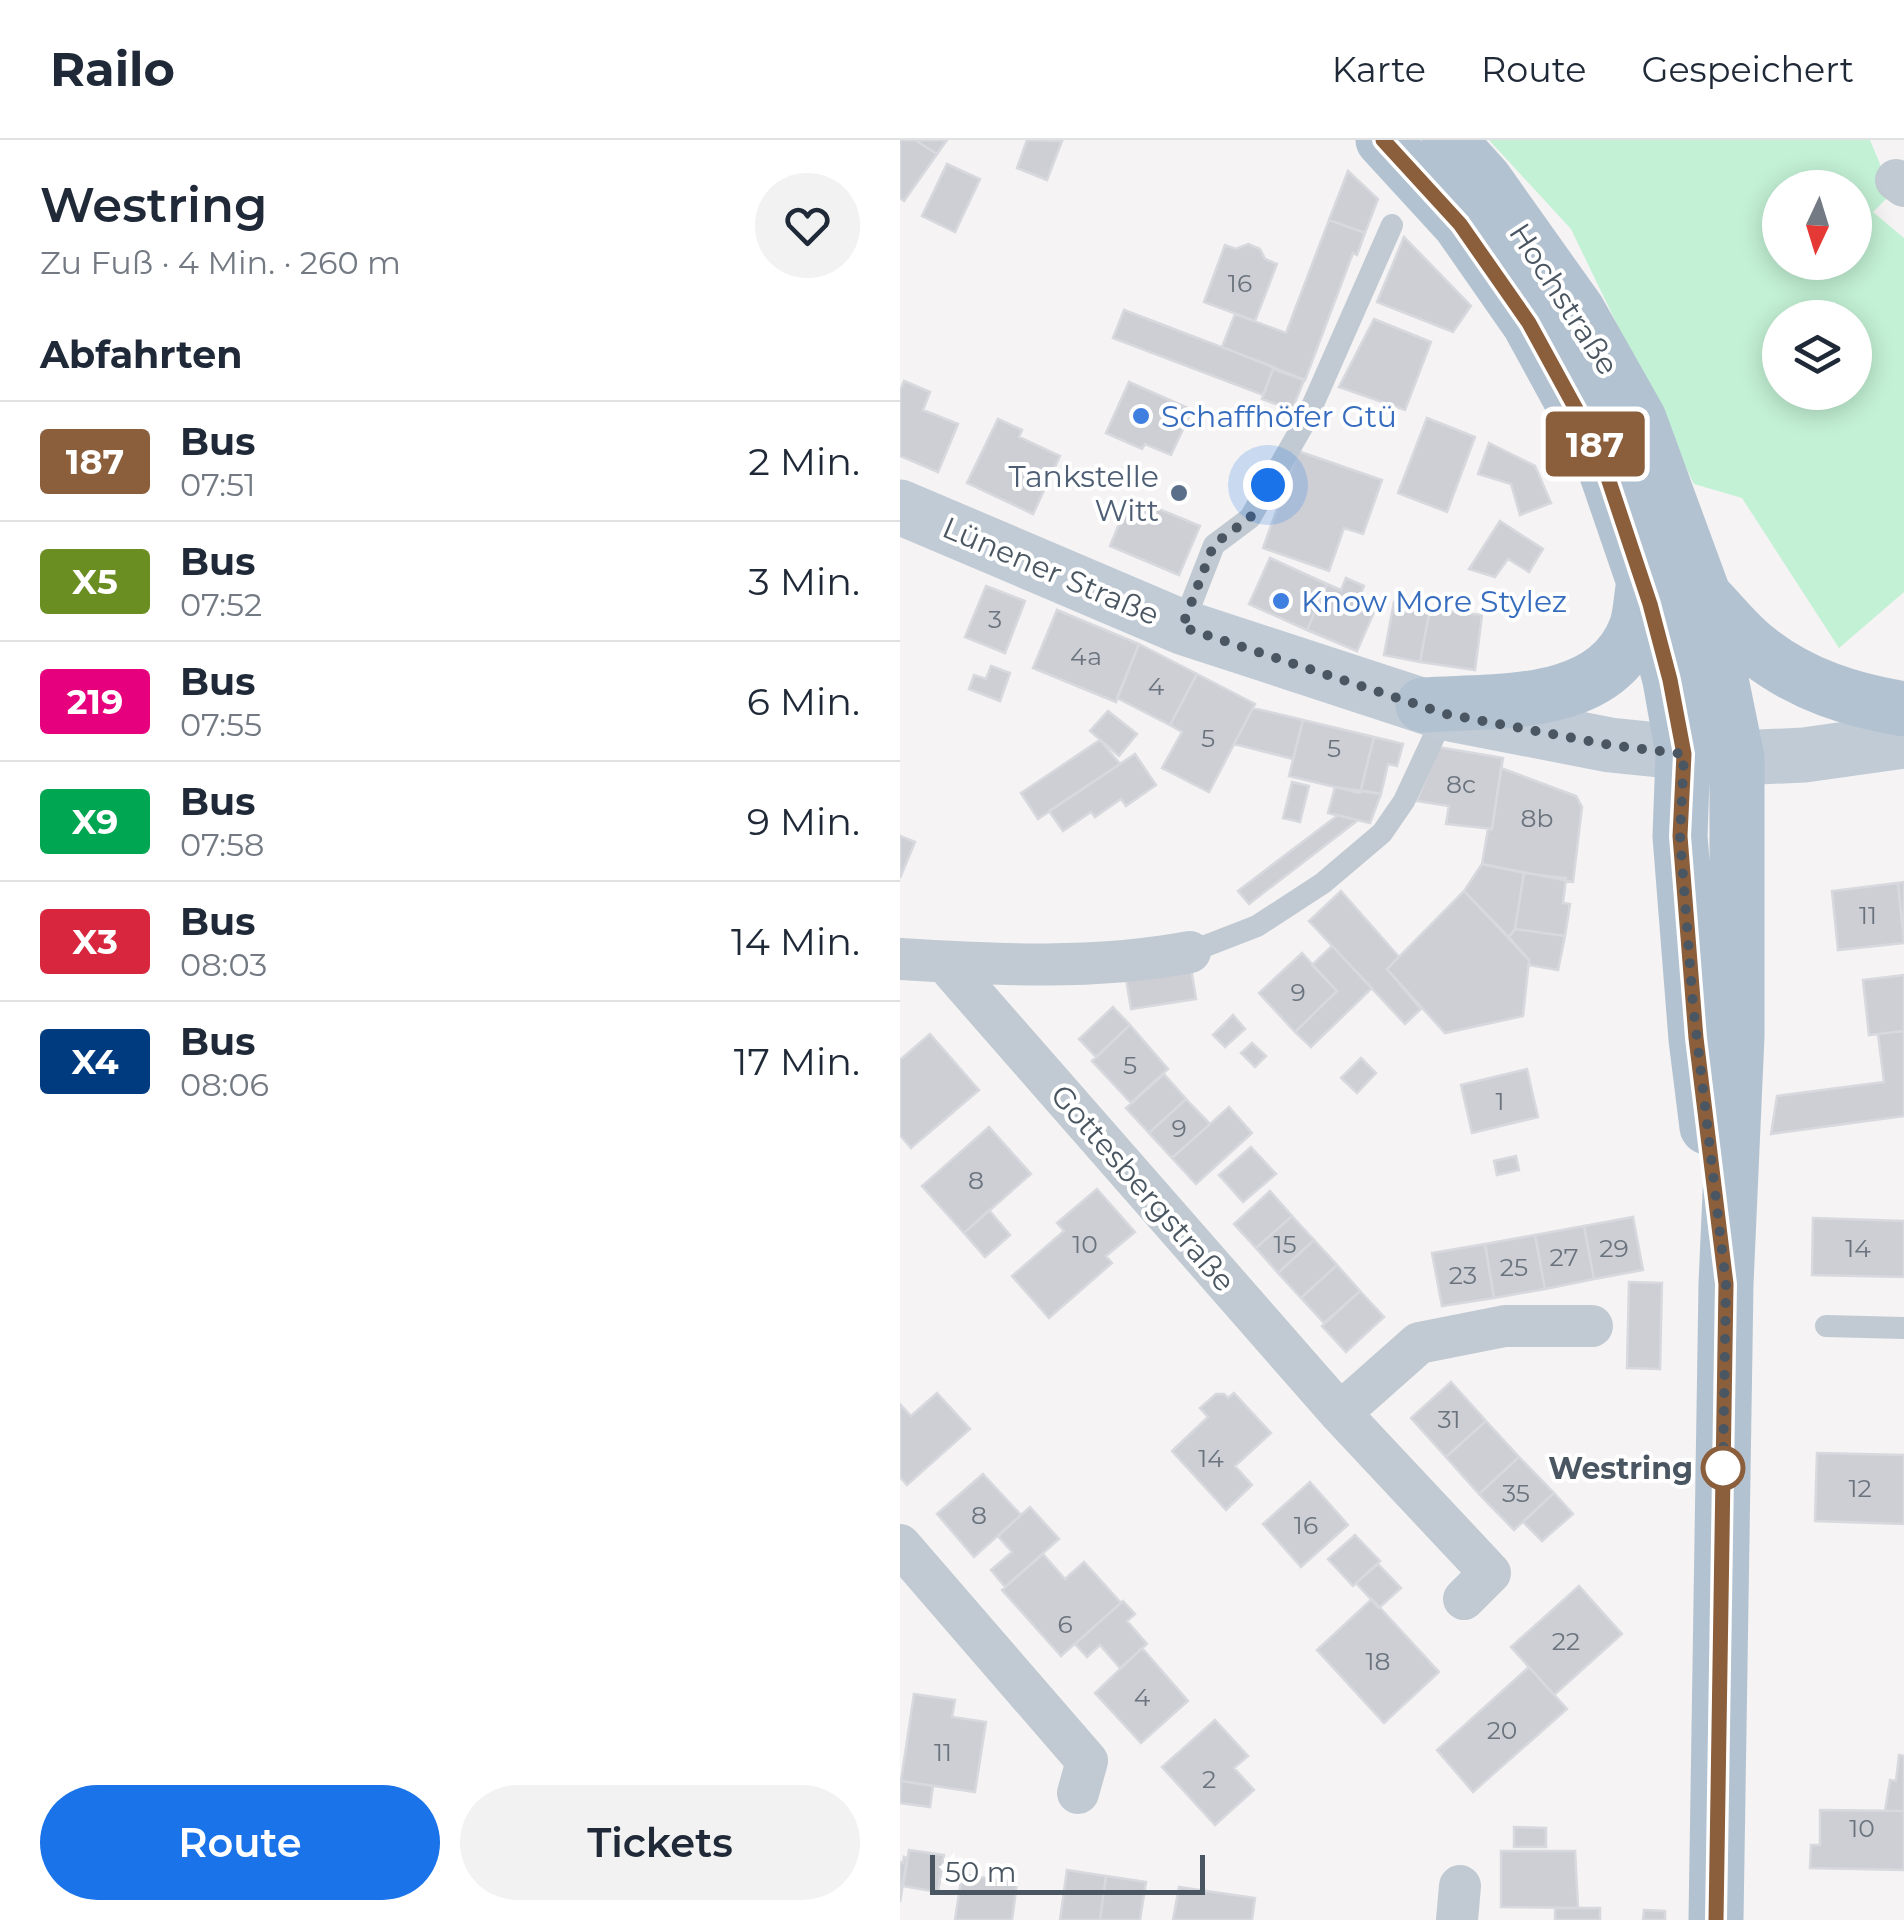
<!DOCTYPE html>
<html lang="de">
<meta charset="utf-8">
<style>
body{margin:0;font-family:Montserrat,sans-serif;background:#f2f2f3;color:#1f2937;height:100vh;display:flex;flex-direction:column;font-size:38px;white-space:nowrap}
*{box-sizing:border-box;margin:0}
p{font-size:32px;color:#747a83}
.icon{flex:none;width:55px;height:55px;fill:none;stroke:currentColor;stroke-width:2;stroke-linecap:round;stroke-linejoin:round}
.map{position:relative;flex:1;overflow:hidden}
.side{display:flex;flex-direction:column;background:#fff;width:900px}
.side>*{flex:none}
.badge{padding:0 20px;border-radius:8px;font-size:35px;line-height:65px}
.needle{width:65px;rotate:184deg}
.fabs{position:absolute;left:862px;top:30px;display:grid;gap:20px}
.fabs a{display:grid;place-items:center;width:110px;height:110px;border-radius:50%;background:#fff;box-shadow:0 5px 25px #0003;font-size:50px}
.scale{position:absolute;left:30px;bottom:25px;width:275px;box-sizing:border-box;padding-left:10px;border:5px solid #4a5661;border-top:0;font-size:28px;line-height:35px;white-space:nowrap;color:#4a5661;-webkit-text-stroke:8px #fff;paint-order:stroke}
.you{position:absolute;width:50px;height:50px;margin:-25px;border:8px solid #fff;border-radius:50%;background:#1a73e8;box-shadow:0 0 0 15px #1a73e833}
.map>.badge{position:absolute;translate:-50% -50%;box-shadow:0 0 0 5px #fff}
h2{padding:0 40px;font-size:38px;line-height:90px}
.round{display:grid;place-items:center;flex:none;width:105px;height:105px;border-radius:52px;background:#f2f2f3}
.summary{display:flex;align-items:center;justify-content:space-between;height:170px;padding:0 40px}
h1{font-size:48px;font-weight:600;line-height:75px}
.primary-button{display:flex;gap:20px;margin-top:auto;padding:20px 40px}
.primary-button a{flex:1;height:115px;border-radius:60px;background:#1a73e8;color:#fff;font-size:40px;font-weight:600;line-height:115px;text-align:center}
.primary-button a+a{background:#f2f2f3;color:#1f2937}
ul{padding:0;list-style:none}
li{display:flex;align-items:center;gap:30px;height:120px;padding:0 40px;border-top:2px solid #e0e1e3}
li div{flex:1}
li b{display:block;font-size:38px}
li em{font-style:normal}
li .badge{min-width:110px;font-weight:700;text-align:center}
header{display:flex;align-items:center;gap:60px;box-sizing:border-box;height:140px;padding:0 50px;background:#fff;border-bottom:2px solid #e0e1e3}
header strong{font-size:48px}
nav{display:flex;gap:55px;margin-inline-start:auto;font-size:35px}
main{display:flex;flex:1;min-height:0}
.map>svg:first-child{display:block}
.green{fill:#c3f1d5;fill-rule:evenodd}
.building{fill:#cdcfd5;stroke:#d7d9de;stroke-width:2.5}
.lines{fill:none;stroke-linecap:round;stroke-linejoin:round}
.lane{stroke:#c1cad2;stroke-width:22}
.street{stroke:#c1cad2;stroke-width:42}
.secondary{stroke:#c1cbd6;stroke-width:55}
.primary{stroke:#b3c2d1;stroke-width:55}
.line-casing{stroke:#fff;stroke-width:22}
.line{stroke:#8b5e3c;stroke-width:15}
.walk{stroke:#4a5661;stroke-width:10;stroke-dasharray:0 18}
.shop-dot{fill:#3f7fe0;stroke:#fff;stroke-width:4}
.service-dot{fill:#5c6f8a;stroke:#fff;stroke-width:4}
.stop-dot{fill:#fff;stroke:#8b5e3c;stroke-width:5}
.labels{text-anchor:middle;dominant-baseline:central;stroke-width:8;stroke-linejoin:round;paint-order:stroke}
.number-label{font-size:25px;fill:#6b747e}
.street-label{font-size:30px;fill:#4a5661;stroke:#fff}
.shop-label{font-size:30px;fill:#366cbe;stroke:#fff;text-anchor:start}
.service-label{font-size:30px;fill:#4e5e75;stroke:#fff;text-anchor:end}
.stop-label{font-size:30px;font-weight:bold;fill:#4a5661;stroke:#fff;text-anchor:end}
</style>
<header>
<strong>Railo</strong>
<nav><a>Karte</a><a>Route</a><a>Gespeichert</a></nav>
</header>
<main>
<section class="side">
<div class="summary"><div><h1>Westring</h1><p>Zu Fuß · 4 Min. · 260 m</p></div><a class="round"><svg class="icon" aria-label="heart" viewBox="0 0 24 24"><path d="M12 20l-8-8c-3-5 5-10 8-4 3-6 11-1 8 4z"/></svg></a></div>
<h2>Abfahrten</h2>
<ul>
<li><span class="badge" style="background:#8b5e3c;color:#fff">187</span><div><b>Bus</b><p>07:51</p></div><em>2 Min.</em></li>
<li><span class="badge" style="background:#6b8e23;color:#fff">X5</span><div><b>Bus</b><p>07:52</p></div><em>3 Min.</em></li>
<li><span class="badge" style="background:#e6007e;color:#fff">219</span><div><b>Bus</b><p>07:55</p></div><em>6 Min.</em></li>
<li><span class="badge" style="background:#00a651;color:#fff">X9</span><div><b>Bus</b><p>07:58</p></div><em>9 Min.</em></li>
<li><span class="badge" style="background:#d7263d;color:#fff">X3</span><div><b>Bus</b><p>08:03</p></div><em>14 Min.</em></li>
<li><span class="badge" style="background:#003b80;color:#fff">X4</span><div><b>Bus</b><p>08:06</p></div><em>17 Min.</em></li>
</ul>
<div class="primary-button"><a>Route</a><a>Tickets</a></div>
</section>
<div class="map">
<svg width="1004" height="1780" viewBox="0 0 1004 1780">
<rect width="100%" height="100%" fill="#f5f3f3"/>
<!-- green -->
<path class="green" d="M589 0H970L992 53 973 72 1004 98V452L939 508 842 358 794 344 671 89ZM880 48H955V122H880ZM880 178H955V252H880Z"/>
<!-- building -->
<path class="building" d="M0 0H15L37 14 4 61 0 58Z
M15 0H47L37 14Z
M127 0 162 1 147 40 117 28Z
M47 24 80 39 55 92 22 76Z
M448 31 478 59 465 93 429 80Z
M429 80 465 93 457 115 453 113 405 240 322 207 335 174 386 193Z
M504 97 571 166 553 192 477 162Z
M348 104 360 109 365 119 377 124 355 181 304 162 325 105 336 109Z
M224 170 374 227 363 255 213 198Z
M474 179 531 202 505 270 439 247Z
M373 229 404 240 392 270 362 259Z
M4 241 30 252 23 270 58 284 38 332 0 316V251Z
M229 242 292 270 271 315 245 304 242 309 206 293Z
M527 278 575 297 547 372 498 353Z
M98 279 122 290 119 297 160 316 133 374 67 343Z
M589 303 635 326 651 363 620 375 611 344 578 334Z
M398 311 482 340 463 394 444 388 429 431 363 408Z
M230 357 300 386 279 435 210 406Z
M600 381 643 409 629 432 608 419 595 437 569 429Z
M370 418 427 444 407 490 349 464Z
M446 438 464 446 460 455 478 463 457 511 407 490 427 444 441 450Z
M86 446 125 461 105 513 65 497Z
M494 462 530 469 520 522 484 515Z
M530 469 582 475 575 530 520 522Z
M157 470 239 504 216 562 133 528Z
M239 504 297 534 270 585 217 558Z
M91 526 110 533 100 561 69 549 74 535 86 539Z
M297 534 355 564 309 652 262 628 282 592 270 585Z
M353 568 403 580 393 619 334 604Z
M208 571 237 594 219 616 190 591Z
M403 580 474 597 460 653 389 636Z
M474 597 503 604 497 626 488 624 481 654 461 650Z
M200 600 220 624 138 679 121 653Z
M538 607 603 618 592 689 546 684 549 666 517 661Z
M235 614 256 645 226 666 221 659 195 677 191 672 163 691 149 671Z
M601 628 676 656 682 667 673 742 582 724 588 689H592Z
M392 642 409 646 400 682 383 678Z
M435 647 481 654 470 683 428 673Z
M438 675 458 680 349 764 338 751Z
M0 696 15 702 0 738Z
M582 724 624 733 615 789 609 797 564 751Z
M624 733 666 738 663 763 670 764 665 796 615 789Z
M1004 742V800L998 743Z
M998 743 1004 803 938 810 932 751Z
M441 751 499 817 487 829 521 869 505 884 409 781Z
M564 751 629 820 623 876 545 893 487 829Z
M615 789 665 796 658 830 629 825V820L609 797Z
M432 806 472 848 411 907 395 892 437 851 412 825Z
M402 813 437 851 395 892 359 853Z
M291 828 296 859 231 869 226 839Z
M1004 835V891L969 895 963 840Z
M213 867 230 885 196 917 179 899Z
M333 875 345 889 325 907 313 895Z
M230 885 268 929 231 963 192 921Z
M1004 891V976L871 994 877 956 984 942 978 894Z
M30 894 79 950 11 1008 0 995V920Z
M352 903 366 916 355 927 341 913Z
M461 918 476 933 457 953 441 938Z
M627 929 638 977 572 993 561 945Z
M264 934 286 959 249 993 226 968Z
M286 959 310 984 272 1018 249 993Z
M329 967 352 993 296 1044 272 1018Z
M89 987 131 1034 64 1093 22 1046Z
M351 1007 376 1034 343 1062 319 1035Z
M616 1016 619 1030 597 1035 594 1021Z
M197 1049 235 1092 206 1116 212 1123 149 1178 112 1136 164 1091 157 1083Z
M370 1051 392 1076 356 1108 334 1084Z
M89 1070 110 1095 85 1117 64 1093Z
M392 1076 414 1100 378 1133 356 1108Z
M733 1077 743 1130 694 1139 684 1086Z
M913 1078 1004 1081V1137L912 1135Z
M684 1086 694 1139 645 1149 635 1095Z
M635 1095 645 1149 594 1158 585 1104Z
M414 1100 437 1125 401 1158 378 1133Z
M585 1104 594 1158 542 1166 532 1113Z
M437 1125 460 1151 424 1183 401 1158Z
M729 1142 762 1143 760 1229 727 1228Z
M460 1151 484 1177 446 1212 422 1186Z
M551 1242 586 1281 546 1317 511 1278Z
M37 1253 70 1289 7 1345 0 1337V1264L11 1276Z
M334 1253 371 1293 335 1326 352 1345 326 1370 272 1311 308 1277 300 1268 316 1254H324L328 1258Z
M586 1281 619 1317 579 1354 546 1317Z
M917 1313 1004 1315V1384L915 1381Z
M619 1317 654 1353 614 1390 579 1354Z
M83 1334 121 1375 74 1417 37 1374Z
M410 1342 448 1385 401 1427 363 1384Z
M654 1353 673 1374 642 1401 623 1382Z
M130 1367 159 1399 105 1447 91 1430 112 1412 98 1396Z
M455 1395 480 1421 453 1446 428 1419Z
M143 1414 165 1439 184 1422 221 1463 161 1516 102 1450Z
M478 1424 501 1448 479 1468 456 1443Z
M679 1446 722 1494 654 1555 611 1507Z
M472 1459 539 1532 484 1583 417 1510Z
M223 1461 235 1474 227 1481 247 1504 220 1528 200 1505 187 1517 175 1504Z
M242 1508 288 1561 241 1603 195 1553Z
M629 1527 667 1569 573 1652 537 1610Z
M14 1554 55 1560 52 1577 86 1582 75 1652 1 1641Z
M315 1580 348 1616 334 1628 354 1650 315 1685 262 1627Z
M999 1615 1004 1616V1671H985L990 1640 996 1641Z
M1 1641 33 1646 30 1667 0 1663Z
M920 1670 1004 1671V1730L910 1728 911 1705H920Z
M614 1687 646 1688V1707H614Z
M9 1710 44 1715 38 1752 3 1746Z
M601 1711H675L678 1768 601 1767Z
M4 1717 7 1718 0 1762V1722L3 1723Z
M167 1730 206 1736 200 1780H160Z
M62 1734 117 1743 112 1780H55Z
M206 1736 246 1742 240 1780H200Z
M279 1747 355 1758 352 1780H273Z
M655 1768H700V1780H655Z
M744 1770 765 1771V1780H743Z"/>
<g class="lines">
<!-- lane -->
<path class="lane" d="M282 487 314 405 350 378 406 280 492 85
M290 812 357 786 423 743 482 693 504 661 545 573
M926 1186 1004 1188"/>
<!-- street -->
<path class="street" d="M996 40 1004 46
M0 819C96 825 195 830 290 812
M45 822 440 1273 590 1433 564 1459
M440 1273 519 1203 605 1186H692
M0 1405 187 1621 178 1653
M557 1780 560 1746"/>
<!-- secondary -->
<path class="secondary" d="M0 367 282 487 545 573 710 605 837 618 904 615 1004 601"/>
<!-- primary -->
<path class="primary" d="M483 0 560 84 629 183 699 311 744 442 770 540 783 614 780 696 796 899 807 987
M549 0 585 40 678 171 739 279 804 456 837 618V896L826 1144 816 1780
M804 456C822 474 839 497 860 512 903 545 951 560 1004 569
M523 565C596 560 705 570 736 488 741 474 741 456 744 442"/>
</g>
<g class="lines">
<!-- line casing -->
<g class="line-casing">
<path id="line" d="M483 0 560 84 629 183 699 311 750 464 770 540 784 614 780 696 796 898 826 1144 816 1780"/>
</g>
<!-- line -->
<use href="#line" class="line"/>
<!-- walk -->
<path class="walk" d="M368 345 350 378 314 404 282 487 546 574 710 605 784 614 780 696 793 865 826 1144 823 1328"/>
</g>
<!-- markers -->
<g class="shop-dot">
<circle cx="241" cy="276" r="10"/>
<circle cx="381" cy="461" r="10"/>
</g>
<circle class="service-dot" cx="279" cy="353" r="10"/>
<circle class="stop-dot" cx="823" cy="1328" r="20"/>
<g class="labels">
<!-- number labels -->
<g class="number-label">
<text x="340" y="143">16</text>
<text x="95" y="479">3</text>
<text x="186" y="516">4a</text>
<text x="256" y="546">4</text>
<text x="308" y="598">5</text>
<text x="434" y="608">5</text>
<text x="561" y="644">8c</text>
<text x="637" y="678">8b</text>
<text x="968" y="775">11</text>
<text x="398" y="852">9</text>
<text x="230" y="925">5</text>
<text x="600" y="961">1</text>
<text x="279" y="988">9</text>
<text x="76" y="1040">8</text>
<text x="185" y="1104">10</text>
<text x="385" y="1104">15</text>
<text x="714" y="1108">29</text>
<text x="958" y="1108">14</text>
<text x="664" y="1117">27</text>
<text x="614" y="1127">25</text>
<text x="563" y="1135">23</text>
<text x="549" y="1279">31</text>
<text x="311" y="1318">14</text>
<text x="960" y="1348">12</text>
<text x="616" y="1353">35</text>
<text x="79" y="1375">8</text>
<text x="406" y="1385">16</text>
<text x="165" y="1484">6</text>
<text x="666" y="1501">22</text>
<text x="478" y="1521">18</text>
<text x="242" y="1557">4</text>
<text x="602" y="1590">20</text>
<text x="43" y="1612">11</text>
<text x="309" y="1639">2</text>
<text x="962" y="1688">10</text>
</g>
<!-- street labels -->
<g class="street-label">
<text transform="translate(664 159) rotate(57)">Hochstraße</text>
<text transform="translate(151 431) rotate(23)">Lünener Straße</text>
<text transform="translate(243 1048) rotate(49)">Gottesbergstraße</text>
</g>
<!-- shop labels -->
<g class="shop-label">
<text x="261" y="276">Schaffhöfer Gtü</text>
<text x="401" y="461">Know More Stylez</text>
</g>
<!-- service labels -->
<g class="service-label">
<text x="259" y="336">Tankstelle<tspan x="259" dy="34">Witt</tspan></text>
</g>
<!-- stop labels -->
<g class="stop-label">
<text x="793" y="1328">Westring</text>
</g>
</g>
</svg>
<div class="fabs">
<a><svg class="needle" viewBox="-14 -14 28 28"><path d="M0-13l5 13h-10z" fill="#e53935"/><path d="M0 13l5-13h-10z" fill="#747a83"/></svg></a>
<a><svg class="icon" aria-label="layers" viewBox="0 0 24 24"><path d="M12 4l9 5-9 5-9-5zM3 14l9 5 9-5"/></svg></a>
</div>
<div class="scale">50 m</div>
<div class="you" style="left:368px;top:345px"></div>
<b class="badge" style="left:695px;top:304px;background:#8b5e3c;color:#fff">187</b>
</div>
</main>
